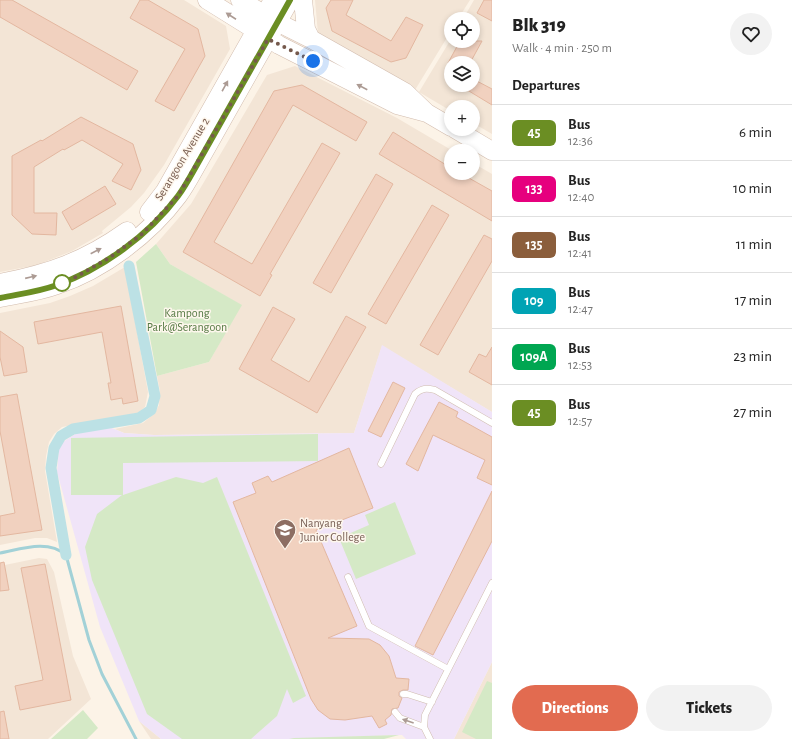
<!DOCTYPE html>
<meta charset="utf-8">
<style>
body{margin:0;font-family:"Alegreya Sans",sans-serif;background:#f2f2f2;color:#222;height:100vh;display:flex;flex-direction:column;font-size:15px;white-space:nowrap}
*{box-sizing:border-box;margin:0}
p{font-size:13px;color:#767676}
.icon{flex:none;width:22px;height:22px;fill:none;stroke:currentColor;stroke-width:2;stroke-linecap:round;stroke-linejoin:round}
.map{position:relative;flex:1;overflow:hidden}
.drawer{display:flex;flex-direction:column;background:#fff;width:300px}
.drawer>*{flex:none}
.badge{padding:0 8px;border-radius:6px;font-size:14px;line-height:26px}
.fabs{position:absolute;left:444px;top:12px;display:grid;gap:8px}
.fabs a{display:grid;place-items:center;width:36px;height:36px;border-radius:50%;background:#fff;box-shadow:0 2px 6px #0003;font-size:20px}
.you{position:absolute;width:20px;height:20px;margin:-10px;border:3px solid #fff;border-radius:50%;background:#1a73e8;box-shadow:0 0 0 6px #1a73e833}
.map>.badge{position:absolute;translate:-50% -50%;box-shadow:0 0 0 2px #fff}
h2{padding:0 20px;font-size:15px;line-height:36px}
.round{display:grid;place-items:center;flex:none;width:42px;height:42px;border-radius:21px;background:#f2f2f2}
.summary{display:flex;align-items:center;justify-content:space-between;height:68px;padding:0 20px}
h1{font-size:19px;font-weight:800;line-height:30px}
.primary-button{display:flex;gap:8px;margin-top:auto;padding:8px 20px}
.primary-button a{flex:1;height:46px;border-radius:24px;background:#e26b50;color:#fff;font-size:16px;font-weight:800;line-height:46px;text-align:center}
.primary-button a+a{background:#f2f2f2;color:#222}
ul{padding:0;list-style:none}
li{display:flex;align-items:center;gap:12px;height:56px;padding:0 20px;border-top:1px solid #e0e0e0}
li div{flex:1}
li b{display:block;font-size:15px}
li em{font-style:normal}
li .badge{min-width:44px;font-weight:700;text-align:center}
main{display:flex;flex:1;min-height:0}
.map>svg:first-child{display:block}
.residential{fill:#f3e5d6;fill-rule:evenodd}
.education{fill:#f0e4f8}
.park{fill:#d5e9c6}
.lines{fill:none;stroke-linecap:round;stroke-linejoin:round}
.stream{stroke:#a2d1d7;stroke-width:3}
.canal{stroke:#bce1e5;stroke-width:11}
.building{fill:#f1d1bf;stroke:#e3b7a0}
.lane-casing{stroke:#d0bdb0;stroke-width:7}
.secondary-casing{stroke:#d2bcae;stroke-width:19}
.lane{stroke:#fff;stroke-width:6}
.secondary{stroke:#fff;stroke-width:18}
.oneway{fill:#ac9b94}
.line-casing{stroke:#fff;stroke-width:9}
.line{stroke:#6b8e23;stroke-width:6}
.walk{stroke:#75594c;stroke-width:4;stroke-dasharray:0 7.2}
.stop-dot{fill:#fff;stroke:#6b8e23;stroke-width:2}
.labels{text-anchor:middle;dominant-baseline:central;stroke-width:3;stroke-linejoin:round;paint-order:stroke}
.street-label{font-size:12px;fill:#75594c;stroke:#fef7ed}
.park-label{font-size:12px;fill:#567a44;stroke:#fef7ed}
.education-label{font-size:12px;fill:#785e54;stroke:#fef7ed;text-anchor:start}
</style>
<main>
<div class="map">
<svg width="492" height="739" viewBox="0 0 492 739">
<rect width="100%" height="100%" fill="#fcf3e7"/>
<!-- residential -->
<path class="residential" d="M0 0H184L226 26 230 49 164 165 144 193 131 207 102 231 103 233 72 251 37 265 0 272Z
M315 0H470L458 19H451V31L415 90 318 34Z
M474 0H492V134L473 123V107H451V111L419 92 451 39V41H473V19H463ZM451 63H473V85H451Z
M295 66 397 118 453 151H451V173H473V163L492 174V412L382 346 354 433 154 435 124 433 115 429 143 423 155 413 159 405 160 391 157 376 209 362 241 305 170 264 156 244 191 204 267 75Z
M125 267 148 392 145 407 138 413 62 427 54 434 49 442 46 456 45 471 57 542 47 538H35L0 545V313L50 303 70 296 93 286Z
M39 558 47 559 54 572 73 656 91 699 48 739H0V566Z
M492 662V739H454Z
M139 721 161 739H151Z"/>
<!-- education -->
<path class="education" d="M382 345 492 412V662L454 739H406L402 735 289 739H161L139 721 100 627 57 472 59 447 63 442 80 431 107 426 124 433 154 435 354 433Z"/>
<!-- park -->
<path class="park" d="M156 244 170 264 242 305 209 362 157 376 136 262Z
M318 434V461L123 463V495L176 477 203 483 217 477 306 696 293 703 287 689 277 716 251 739H182L147 714 92 580 85 547 97 514 122 495H71V438Z
M395 502 416 554 356 579 339 538 369 525 365 515Z
M487 681 492 683V739H476L462 732Z
M83 710 98 728 87 739H51Z
M399 735 384 739H289L294 738Z"/>
<g class="lines">
<!-- stream -->
<path class="stream" d="M0 553C21 549 48 539 66 555L89 640 102 674 136 739"/>
<!-- canal -->
<path class="canal" d="M66 555 51 468 54 448 61 436 73 429 139 418 151 410 155 396 129 266"/>
</g>
<!-- building -->
<path class="building" d="M0 0H12L138 71 127 90 0 17Z
M140 0H148L198 29 205 56 174 111 155 101 185 49 130 18Z
M331 0H353L346 15 391 41 406 17 423 25 406 58 391 62 332 31 326 8Z
M484 0H492V21L477 13Z
M460 41H482L470 63H448Z
M473 79 492 89V105L459 85H473Z
M302 85 367 122 356 141 293 105 214 242 252 264 322 143 340 153 270 274 272 275 260 296 183 252 274 91Z
M81 117 133 144 141 170 131 190 112 181 123 164 82 140 64 150 63 149 34 167V213H57L56 235 32 234 12 215V156L41 140 42 141Z
M393 132 451 168V173H460L492 191V221L379 154Z
M376 174 393 184 331 293 313 283Z
M105 186 116 204 72 230 62 212Z
M432 205 449 215 386 324 368 314Z
M484 235 492 239V261L438 355 420 345Z
M121 306 138 401 123 404 122 398 111 400 108 383H111L102 332 38 344 34 322Z
M273 307 295 319 271 360 309 382 346 316 366 327 317 413 239 369Z
M0 331 23 347 27 372 4 376 0 357Z
M492 347V385L469 372 479 354 486 357Z
M393 382 405 388 381 437 368 431Z
M17 394 42 530 0 536V516L15 513 0 431V397Z
M439 402 458 412 456 417 492 437V485L477 478 485 460 433 435 418 471 406 464Z
M349 448 373 508 316 530 357 626 328 638 369 639 380 645 389 656 396 678 409 679 408 690H403L399 692V696L402 698 398 708 392 709 391 715 385 720 387 724 379 728 372 716 345 720 330 719 318 710 311 699 233 502 256 493 252 483 268 476 272 482Z
M492 491V541L433 655 415 646Z
M4 562 9 590 0 591V563Z
M45 564 71 700 20 710 15 686 43 680 21 568Z
M4 711 9 739H0V712Z"/>
<g class="lines">
<!-- lane casing -->
<g class="lane-casing">
<path id="lane" d="M381 464 415 394C422 388 426 388 435 390L492 423
M348 577 369 626 448 669
M403 694H407L432 702
M395 712 400 718 424 727
M430 739 424 727 425 715 492 583"/>
</g>
<!-- secondary casing -->
<g class="secondary-casing">
<path id="secondary" d="M207 0 279 45 397 105 427 113
M240 0 277 22 311 39 405 92 427 113 451 127
M303 0 306 29 311 39
M455 129 492 151
M149 212 165 191 273 0
M0 283C50 273 85 261 127 231
M0 298C19 294 38 292 57 285 102 270 149 235 178 196 184 188 189 179 194 170L290 0"/>
</g>
<!-- lane -->
<use href="#lane" class="lane"/>
<!-- secondary -->
<use href="#secondary" class="secondary"/>
</g>
<!-- one-way arrows -->
<defs><path id="oneway-solid" d="M-6-.8H1V-3.2L6.5 0L1 3.2V.8H-6Z"/></defs>
<g class="oneway">
<use href="#oneway-solid" transform="translate(231 16) rotate(-147)"/>
<use href="#oneway-solid" transform="translate(225 86) rotate(-61)"/>
<use href="#oneway-solid" transform="translate(362 87) rotate(-152)"/>
<use href="#oneway-solid" transform="translate(96 251) rotate(-27)"/>
<use href="#oneway-solid" transform="translate(31 277) rotate(-13)"/>
<use href="#oneway-solid" transform="translate(408 721) rotate(-161)"/>
</g>
<g class="lines">
<!-- line casing -->
<g class="line-casing">
<path id="line" d="M0 298C19 294 38 292 57 285 102 269 149 235 178 196 184 188 189 179 194 170L290 0"/>
</g>
<!-- line -->
<use href="#line" class="line"/>
<!-- walk -->
<path class="walk" d="M62 283 74 278 109 258 141 235 178 196 268 39 313 61"/>
</g>
<!-- icons -->
<defs>
<g id="university-pin" transform="scale(1.15)"><path d="M0 17L-7.5 6A9.5 9.5 0 1 1 7.5 6Z" fill="#8d6e63" stroke="#fef7ed"/><path d="M0-5L7-2L0 1L-7-2ZM-4 1L0 2.5L4 1V4Q0 6-4 4Z" fill="#fff"/></g>
</defs>
<g fill-rule="evenodd">
<use href="#university-pin" x="285" y="530"/>
</g>
<!-- markers -->
<circle class="stop-dot" cx="62" cy="283" r="8"/>
<g class="labels">
<!-- street labels -->
<g class="street-label">
<text transform="translate(182 159) rotate(-59)">Serangoon Avenue 2</text>
</g>
<!-- park labels -->
<g class="park-label">
<text x="187" y="313">Kampong<tspan x="187" dy="14">Park@Serangoon</tspan></text>
</g>
<!-- education labels -->
<g class="education-label">
<text x="300" y="523">Nanyang<tspan x="300" dy="14">Junior College</tspan></text>
</g>
</g>
</svg>
<div class="fabs">
<a><svg class="icon" aria-label="locate" viewBox="0 0 24 24"><circle cx="12" cy="12" r="6"/><path d="M12 2v4M12 18v4M2 12h4M18 12h4"/></svg></a>
<a><svg class="icon" aria-label="layers" viewBox="0 0 24 24"><path d="M12 4l9 5-9 5-9-5zM3 14l9 5 9-5"/></svg></a>
<a>+</a>
<a>−</a>
</div>
<div class="you" style="left:313px;top:61px"></div>
</div>
<section class="drawer">
<div class="summary"><div><h1>Blk 319</h1><p>Walk · 4 min · 250 m</p></div><a class="round"><svg class="icon" aria-label="heart" viewBox="0 0 24 24"><path d="M12 20l-8-8c-3-5 5-10 8-4 3-6 11-1 8 4z"/></svg></a></div>
<h2>Departures</h2>
<ul>
<li><span class="badge" style="background:#6b8e23;color:#fff">45</span><div><b>Bus</b><p>12:36</p></div><em>6 min</em></li>
<li><span class="badge" style="background:#e6007e;color:#fff">133</span><div><b>Bus</b><p>12:40</p></div><em>10 min</em></li>
<li><span class="badge" style="background:#8b5e3c;color:#fff">135</span><div><b>Bus</b><p>12:41</p></div><em>11 min</em></li>
<li><span class="badge" style="background:#00a3b4;color:#fff">109</span><div><b>Bus</b><p>12:47</p></div><em>17 min</em></li>
<li><span class="badge" style="background:#00a651;color:#fff">109A</span><div><b>Bus</b><p>12:53</p></div><em>23 min</em></li>
<li><span class="badge" style="background:#6b8e23;color:#fff">45</span><div><b>Bus</b><p>12:57</p></div><em>27 min</em></li>
</ul>
<div class="primary-button"><a>Directions</a><a>Tickets</a></div>
</section>
</main>
